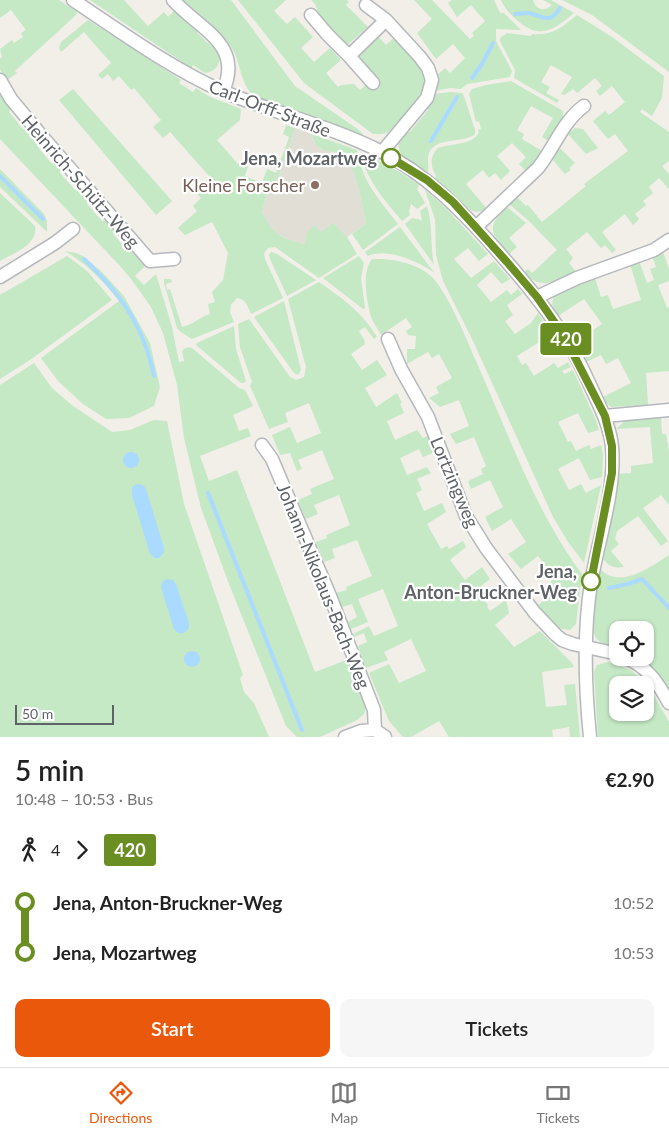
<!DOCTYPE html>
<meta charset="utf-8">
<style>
body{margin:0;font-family:Lato,sans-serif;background:#f6f6f6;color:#222;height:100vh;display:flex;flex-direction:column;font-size:19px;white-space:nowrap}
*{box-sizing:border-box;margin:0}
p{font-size:16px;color:#767676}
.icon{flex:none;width:28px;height:28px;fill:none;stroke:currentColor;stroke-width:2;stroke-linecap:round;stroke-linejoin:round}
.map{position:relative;height:737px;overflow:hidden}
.sheet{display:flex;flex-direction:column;background:#fff;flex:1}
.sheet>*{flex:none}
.badge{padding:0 10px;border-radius:4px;font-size:18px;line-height:32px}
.fabs{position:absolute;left:609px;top:621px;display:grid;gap:10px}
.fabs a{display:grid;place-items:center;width:45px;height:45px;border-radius:10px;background:#fff;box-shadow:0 1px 4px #0004;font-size:25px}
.scale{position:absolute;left:15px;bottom:12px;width:99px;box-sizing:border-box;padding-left:5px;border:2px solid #5f6368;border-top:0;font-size:14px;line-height:18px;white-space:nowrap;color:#5f6368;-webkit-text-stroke:4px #fff;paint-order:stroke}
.map>.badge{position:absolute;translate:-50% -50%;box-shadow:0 0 0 2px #fff}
.legs{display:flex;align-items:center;gap:8px;height:55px;padding:0 15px;font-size:16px}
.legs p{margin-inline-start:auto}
.headline{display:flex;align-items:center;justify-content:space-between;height:85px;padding:0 15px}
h1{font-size:28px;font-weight:600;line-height:38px}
.button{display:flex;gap:10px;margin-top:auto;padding:10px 15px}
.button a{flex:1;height:58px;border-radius:10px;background:#ea580c;color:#fff;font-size:20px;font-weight:600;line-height:58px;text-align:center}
.button a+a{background:#f6f6f6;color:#222}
ul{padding:0 15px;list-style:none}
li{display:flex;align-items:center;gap:18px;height:50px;font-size:19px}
li i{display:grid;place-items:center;width:8px;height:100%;margin:0 6px;background:currentColor}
li i::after{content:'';width:12px;height:12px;margin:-6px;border:4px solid;border-radius:50%;background:#fff}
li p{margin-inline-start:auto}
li:first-child i{background:linear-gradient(#0000 50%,currentColor 0)}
li:last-child i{background:linear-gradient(currentColor 50%,#0000 0)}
.menu{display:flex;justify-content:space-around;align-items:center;height:70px;border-top:1px solid #e0e0e0;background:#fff;font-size:14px;color:#767676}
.menu a{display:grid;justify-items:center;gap:2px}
.menu .active{color:#ea580c}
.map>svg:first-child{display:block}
.education{fill:#e1ded6}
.green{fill:#c5e8c5;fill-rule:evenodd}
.water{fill:#aadaff}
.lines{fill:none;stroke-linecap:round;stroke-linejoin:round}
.stream{stroke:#aadaff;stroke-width:4}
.minor-casing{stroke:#b5b8bc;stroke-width:15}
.minor{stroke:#fff;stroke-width:12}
.line-1-casing{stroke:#fff;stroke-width:11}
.line-1{stroke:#6b8e23;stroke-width:8}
.stop-1-dot{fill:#fff;stroke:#6b8e23;stroke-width:2.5}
.education-dot{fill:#8d6e63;stroke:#fff;stroke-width:2}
.labels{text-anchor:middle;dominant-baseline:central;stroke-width:4.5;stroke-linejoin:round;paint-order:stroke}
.street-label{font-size:18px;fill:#5f6368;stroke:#fff}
.stop-label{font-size:18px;font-weight:bold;fill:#5f6368;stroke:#fff;text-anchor:end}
.education-label{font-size:18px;fill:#785e54;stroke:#fff;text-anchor:end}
</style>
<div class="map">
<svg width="669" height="737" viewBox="0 0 669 737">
<rect width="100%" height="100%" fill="#f1efe8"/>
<!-- education -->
<path class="education" d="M295 128 312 134 313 141 320 149 341 153 353 170 360 194 366 224 347 237 343 235 305 244 289 240 271 230 262 212 266 198 279 175Z"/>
<!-- green -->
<path class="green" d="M0 0H59L77 12 76 15 15 71 17 73 6 81 0 69V59L2 57 0 49 12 40 14 43 23 37 21 33 26 30 11 10 0 18Z
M90 0H124L148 26 164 12 168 17 176 9 198 31 197 33 215 49 220 58C218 68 215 71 205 73L193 65 191 68Z
M183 0H231L295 86 359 130 363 134 362 136 258 99C238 86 243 62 229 44 217 27 199 14 183 0Z
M238 0H286L274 11 287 24 295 17 313 37 301 48 314 62 330 48 341 60 326 73 338 87 341 85 354 84 360 90 367 84 371 89 377 84 355 57 376 34 386 45 394 38C403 47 423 65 424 78 425 84 422 92 419 97 415 102 393 129 388 132 384 135 377 134 373 134L304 83Z
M311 0H347L349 2 346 5 368 27 346 46 323 25 315 4Z
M414 0H432L470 39 474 36 472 33 485 21 471 5 457 17 448 3 452 0H494L500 13H504L521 30 496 29V41L512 71 510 77 467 84 461 89 450 88 435 91 436 76 445 68 450 73 465 58 453 44 436 59 417 33 432 19Z
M501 0H533C536 10 544 12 552 5L543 0H551L574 13C555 29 541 40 519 22 511 15 505 9 501 0Z
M562 0H669V72L592 15Z
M577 15 612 37 664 76 662 98 652 116 642 109 640 112 669 132V161L662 166 669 174V189L659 178 649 187 653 193 643 201 646 205 635 214 639 219 633 225 625 214 602 232 616 250 612 253 605 245 601 248 587 232 566 249 573 258 569 263 577 273C556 280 541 292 524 272L528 269 532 273 557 250 529 221 509 204 517 197 526 206 528 205 542 222 586 186 584 184 628 151 615 134 608 139 593 121 605 111 609 115 625 102 612 86 600 96 596 91 602 86 595 78 577 93 573 89 564 95 561 94 572 77 551 65 541 82 550 87 546 93 559 100 557 103 514 78 515 70 500 41V38L507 33 531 36 532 34C553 36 562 27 577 15Z
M88 20 181 80 179 83 193 92 196 88 208 96 241 109 240 120 217 140 238 164 243 160 248 166 245 176 262 183 267 169 276 173 289 137 283 134 286 125 295 128 279 175 266 198 262 212C274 235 280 238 305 244L307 232 314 225 321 232 333 223 347 237 357 254 319 278 275 247 268 248 264 253 265 259 283 298 251 314C248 307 246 299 237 298L231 305 230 312 234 322 192 339 181 332 177 328 164 283V279H171L172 282 166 284 167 290 170 289 182 327C193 325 199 317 210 314L208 304 215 302 212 292 223 280 228 253 212 222 185 235 178 228 197 211 193 206 201 198 194 191 210 177 170 132 163 138 153 127 161 120 134 88 131 90 119 76 113 81 108 74 102 79 98 75 111 63 84 32 61 52 59 48 61 42Z
M511 81 563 111V120L550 142 542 137 553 118 531 106 517 130 524 134 522 139 544 152 526 171 519 164 526 157 512 143 497 156 510 171 501 180 495 173 489 178 483 170 466 184 487 209C481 212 477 213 470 210L435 178 436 175C430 167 430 155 438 148 451 143 470 146 479 133L478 130 481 129 479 121 476 122 469 94 472 89 486 85Z
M73 89 172 201 156 215 59 100Z
M450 92 462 93 464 96 475 130V134C463 144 436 136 429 153 427 159 429 166 428 172 413 162 387 154 404 132H410L428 110 427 105 434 94Z
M0 93 11 107 9 112 23 129H28L38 141 37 146 51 163 57 162 62 168 60 173 75 190 80 189 89 199 87 204 102 221 108 220 114 228 113 234 127 250H133L146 265 135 276 144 285 156 274 172 327 179 362 184 361 182 351C185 347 188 347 192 348L239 388 245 390 253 406 233 415 239 431 248 428 251 436 200 456 209 481 237 470 315 672 349 659 367 705 364 714 357 720 320 737H297L286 726 229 584 201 508 184 438 177 385 163 333 151 307 131 279 120 266 0 139Z
M575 128 583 129 598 148 586 154 568 134Z
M312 134 357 150C362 182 379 199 398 224L363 250 352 234 366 224 360 194 353 170 341 153C326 150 315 152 312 134Z
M559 147 575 163 569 168 571 170 565 174 552 159Z
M364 153 403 174 419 185 417 189 425 203 417 209 411 204 409 211 410 215 402 221C391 208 358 171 364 153Z
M0 169 44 214 47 221V232L0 187Z
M425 190 446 208 488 254 479 261 468 248 454 259 471 278 494 261 510 279 502 284 491 272 477 285 491 302 507 290 511 295 518 289 522 294 507 305 513 315 505 321 515 334 531 323 538 313 558 342 546 350 541 341 517 356 522 365 526 363 534 376 554 363 558 368 568 362 571 367 562 371 564 374 573 370 595 418 599 430 588 433 578 413 558 422 568 442 571 441 576 451 589 445 591 449 601 445 603 454 602 477 590 480 579 458 558 469 569 490 581 484 586 493 601 485 584 563 568 542 553 517 473 341 443 281 436 255 435 219Z
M0 193 35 226C38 245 14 253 0 261Z
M427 206C433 226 430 245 434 265L405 224 412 218 422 220 420 211Z
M507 207 526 223 509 238 517 247 509 254C491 233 485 228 507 207Z
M400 227 430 267 435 273C419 262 387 247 368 256L365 252Z
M65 251 76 253 83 256 102 272 124 296 150 343 160 387 154 406 129 418 106 419 83 404 59 382 41 358 119 301C104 282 87 264 65 251Z
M271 252 277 254 316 280 287 296 270 259 269 255Z
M663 252 669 269V281L658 285 667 308 669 307V371L646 373 648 405 611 407 605 402 603 397 631 383 618 358 606 364 601 355 586 362 577 344 583 337 602 324 584 299 558 316C538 290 576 285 595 278L601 297 608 295 613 309 641 300 630 264 639 261 647 283 654 280 650 269 656 267 652 256Z
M67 256 87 271 112 300 30 360 0 379V295Z
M359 256 364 263 361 278 365 308 363 309 323 278Z
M372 259C391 258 418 263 432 277 450 297 465 336 476 361 508 433 535 511 582 574L576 624 570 630 557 628 537 606 545 600 539 592 555 578 538 556 521 569 508 554 526 542 511 519 492 531 485 517 503 507 490 480 471 489 468 481 483 474 481 469 486 466 474 437 456 444 450 434 469 426 459 400 440 407 429 398 439 393 436 387 452 378 439 354 432 358 428 352 407 364V349H415L416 336 408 335 406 331 412 327 406 318 381 335C378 329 373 323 371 317 367 302 361 272 372 259Z
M319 282C342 298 363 313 377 337L374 339 365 327 359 331 365 341 364 342 365 344 351 354 362 370 377 360 387 375 365 388 376 407 397 393 402 403 400 404 404 413 387 421 395 440 417 430 423 438 429 435 435 452 423 457 419 449 400 458 407 475 427 467 431 473 417 479 422 490 416 493 424 511 442 503 446 512 427 524 441 549 447 546 449 549 463 541 466 547 450 560 465 580 482 567 490 579 476 590 488 605 487 607 490 611 506 600 509 613 495 625 514 647 540 631 572 663 574 667 542 672 546 707 567 705 564 685 575 684 580 737H570L569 727 552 730 553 737H449L439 721 411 737H403L389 721 369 673 389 664 399 683 426 671 411 639 384 652 388 660 366 668 358 646 367 642 364 633 354 637 353 634 369 626 374 636 398 626 383 589 358 599 368 622 351 629 348 622 357 617 352 604 342 607 336 593 347 590 346 587 372 576 357 540 332 549 335 558 324 562 316 542 327 538 326 535 350 525 339 495 314 505 318 514 306 519 298 500 312 494 310 489 334 479 322 450 298 460 302 469 297 471 290 453 280 455 272 435 290 427 297 443 321 433 309 403 285 413 288 422 269 429 250 386 252 382 240 347 238 324 249 319 290 377 296 380 304 377 306 367 288 299Z
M284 301 301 370 298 375 294 373 254 317Z
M234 326 236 349 246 381 244 383H241L196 345 197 343Z
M34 363 52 388 73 406 112 432 130 430 154 420 167 421 184 504 243 675 240 678 244 692 254 703 269 737H0V385Z
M661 416 662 434H666L669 451V505L661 495 643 508 668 541 661 546 638 516 617 531 615 539 619 544 611 551 624 567C613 569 606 565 601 555L617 474 631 473V466L653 463 650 427 616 429 627 419Z
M669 555V693C661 679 653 667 640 658H645V630H618L617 648C611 646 604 645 599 641 585 631 597 584 599 568 619 590 649 568 669 555Z
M608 662 631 670 648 685 669 722V737H598L594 672 597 665ZM618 685H645V712H618Z"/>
<!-- water -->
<path class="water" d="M123 460a8 8 0 1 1 16 0a8 8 0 1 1-16 0Z
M137 484 143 485 146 489 164 548V552L159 558H154L150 554 132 495V487Z
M167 579 173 580 176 584 189 623V628L184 633H178L174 629 161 587 162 582Z
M184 659a8 8 0 1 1 16 0a8 8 0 1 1-16 0Z"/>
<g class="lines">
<!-- stream -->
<path class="stream" d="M515 14C519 14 524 13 528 13 543 15 549 26 560 8
M472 78 482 64 493 43
M431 141 457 97
M0 176 43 219
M84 259C110 284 131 308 144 342 149 353 151 365 154 376
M208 493 302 730
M609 588 628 584 642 579 669 608"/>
<!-- minor casing -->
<g class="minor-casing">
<path id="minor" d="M73 0C121 32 169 67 222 91 274 113 330 126 380 151 426 174 460 209 493 246 518 274 543 303 563 335 574 350 582 368 590 385 599 405 610 425 612 447 616 489 598 541 591 583 583 633 585 687 590 737
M173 0C199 29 244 44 223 91
M366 5 386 20 420 57 428 68 432 80 427 98 382 152
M311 15 327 34 349 56 386 20
M349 56 373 83
M0 80 11 99 41 135 150 261 174 259
M476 227 538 168C554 148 563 121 584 106
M0 277 55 243 73 229
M537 297 577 278 654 250 669 240
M388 339 401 369 428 417 466 516 486 548 535 613 556 635 562 640 573 644 618 654
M605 416 669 410
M262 445 272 459 330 596 374 710 375 730
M626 658C648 667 658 683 669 703
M345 737 361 731 375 730 385 737"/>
</g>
<!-- minor -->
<use href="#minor" class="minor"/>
</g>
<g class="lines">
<!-- line-1 casing -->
<g class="line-1-casing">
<path id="line-1" d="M391 158 427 180 453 202 507 262 537 297 564 336 605 416 612 446V473L591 581"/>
</g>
<!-- line-1 -->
<use href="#line-1" class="line-1"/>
</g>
<!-- markers -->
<g class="stop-1-dot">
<circle cx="391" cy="158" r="9"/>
<circle cx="591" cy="581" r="9"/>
</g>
<circle class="education-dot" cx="315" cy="185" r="5"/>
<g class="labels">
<!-- street labels -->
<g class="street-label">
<text transform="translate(270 108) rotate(21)">Carl-Orff-Straße</text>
<text transform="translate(81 181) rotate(49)">Heinrich-Schütz-Weg</text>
<text transform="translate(455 482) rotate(67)">Lortzingweg</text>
<text transform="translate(324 586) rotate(68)">Johann-Nikolaus-Bach-Weg</text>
</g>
<!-- stop labels -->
<g class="stop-label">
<text x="377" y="158">Jena, Mozartweg</text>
<text x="577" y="571">Jena,<tspan x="577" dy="21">Anton-Bruckner-Weg</tspan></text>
</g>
<!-- education labels -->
<g class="education-label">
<text x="305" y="185">Kleine Forscher</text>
</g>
</g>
</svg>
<div class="fabs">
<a><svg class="icon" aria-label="locate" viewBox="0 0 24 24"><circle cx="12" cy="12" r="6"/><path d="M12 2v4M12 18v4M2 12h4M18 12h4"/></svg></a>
<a><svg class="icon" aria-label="layers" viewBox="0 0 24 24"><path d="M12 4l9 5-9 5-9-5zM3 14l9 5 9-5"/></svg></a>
</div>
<div class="scale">50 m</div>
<b class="badge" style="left:566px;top:339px;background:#6b8e23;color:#fff">420</b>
</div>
<section class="sheet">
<div class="headline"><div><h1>5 min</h1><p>10:48 – 10:53 · Bus</p></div><b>€2.90</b></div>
<div class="legs"><svg class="icon" aria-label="walk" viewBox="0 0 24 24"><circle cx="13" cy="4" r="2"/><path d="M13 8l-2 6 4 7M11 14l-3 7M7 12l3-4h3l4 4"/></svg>4<svg class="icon" aria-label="forward" viewBox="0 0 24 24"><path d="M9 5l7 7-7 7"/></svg><b class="badge" style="background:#6b8e23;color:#fff">420</b></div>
<ul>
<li><i style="color:#6b8e23"></i><b>Jena, Anton-Bruckner-Weg</b><p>10:52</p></li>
<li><i style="color:#6b8e23"></i><b>Jena, Mozartweg</b><p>10:53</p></li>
</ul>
<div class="button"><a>Start</a><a>Tickets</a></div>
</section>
<nav class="menu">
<a class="active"><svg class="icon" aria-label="directions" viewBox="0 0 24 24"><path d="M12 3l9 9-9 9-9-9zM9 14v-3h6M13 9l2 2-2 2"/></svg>Directions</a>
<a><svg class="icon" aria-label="map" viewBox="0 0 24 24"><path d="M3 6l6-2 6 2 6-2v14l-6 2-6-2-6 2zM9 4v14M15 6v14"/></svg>Map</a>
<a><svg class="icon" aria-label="tickets" viewBox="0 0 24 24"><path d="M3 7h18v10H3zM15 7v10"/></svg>Tickets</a>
</nav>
